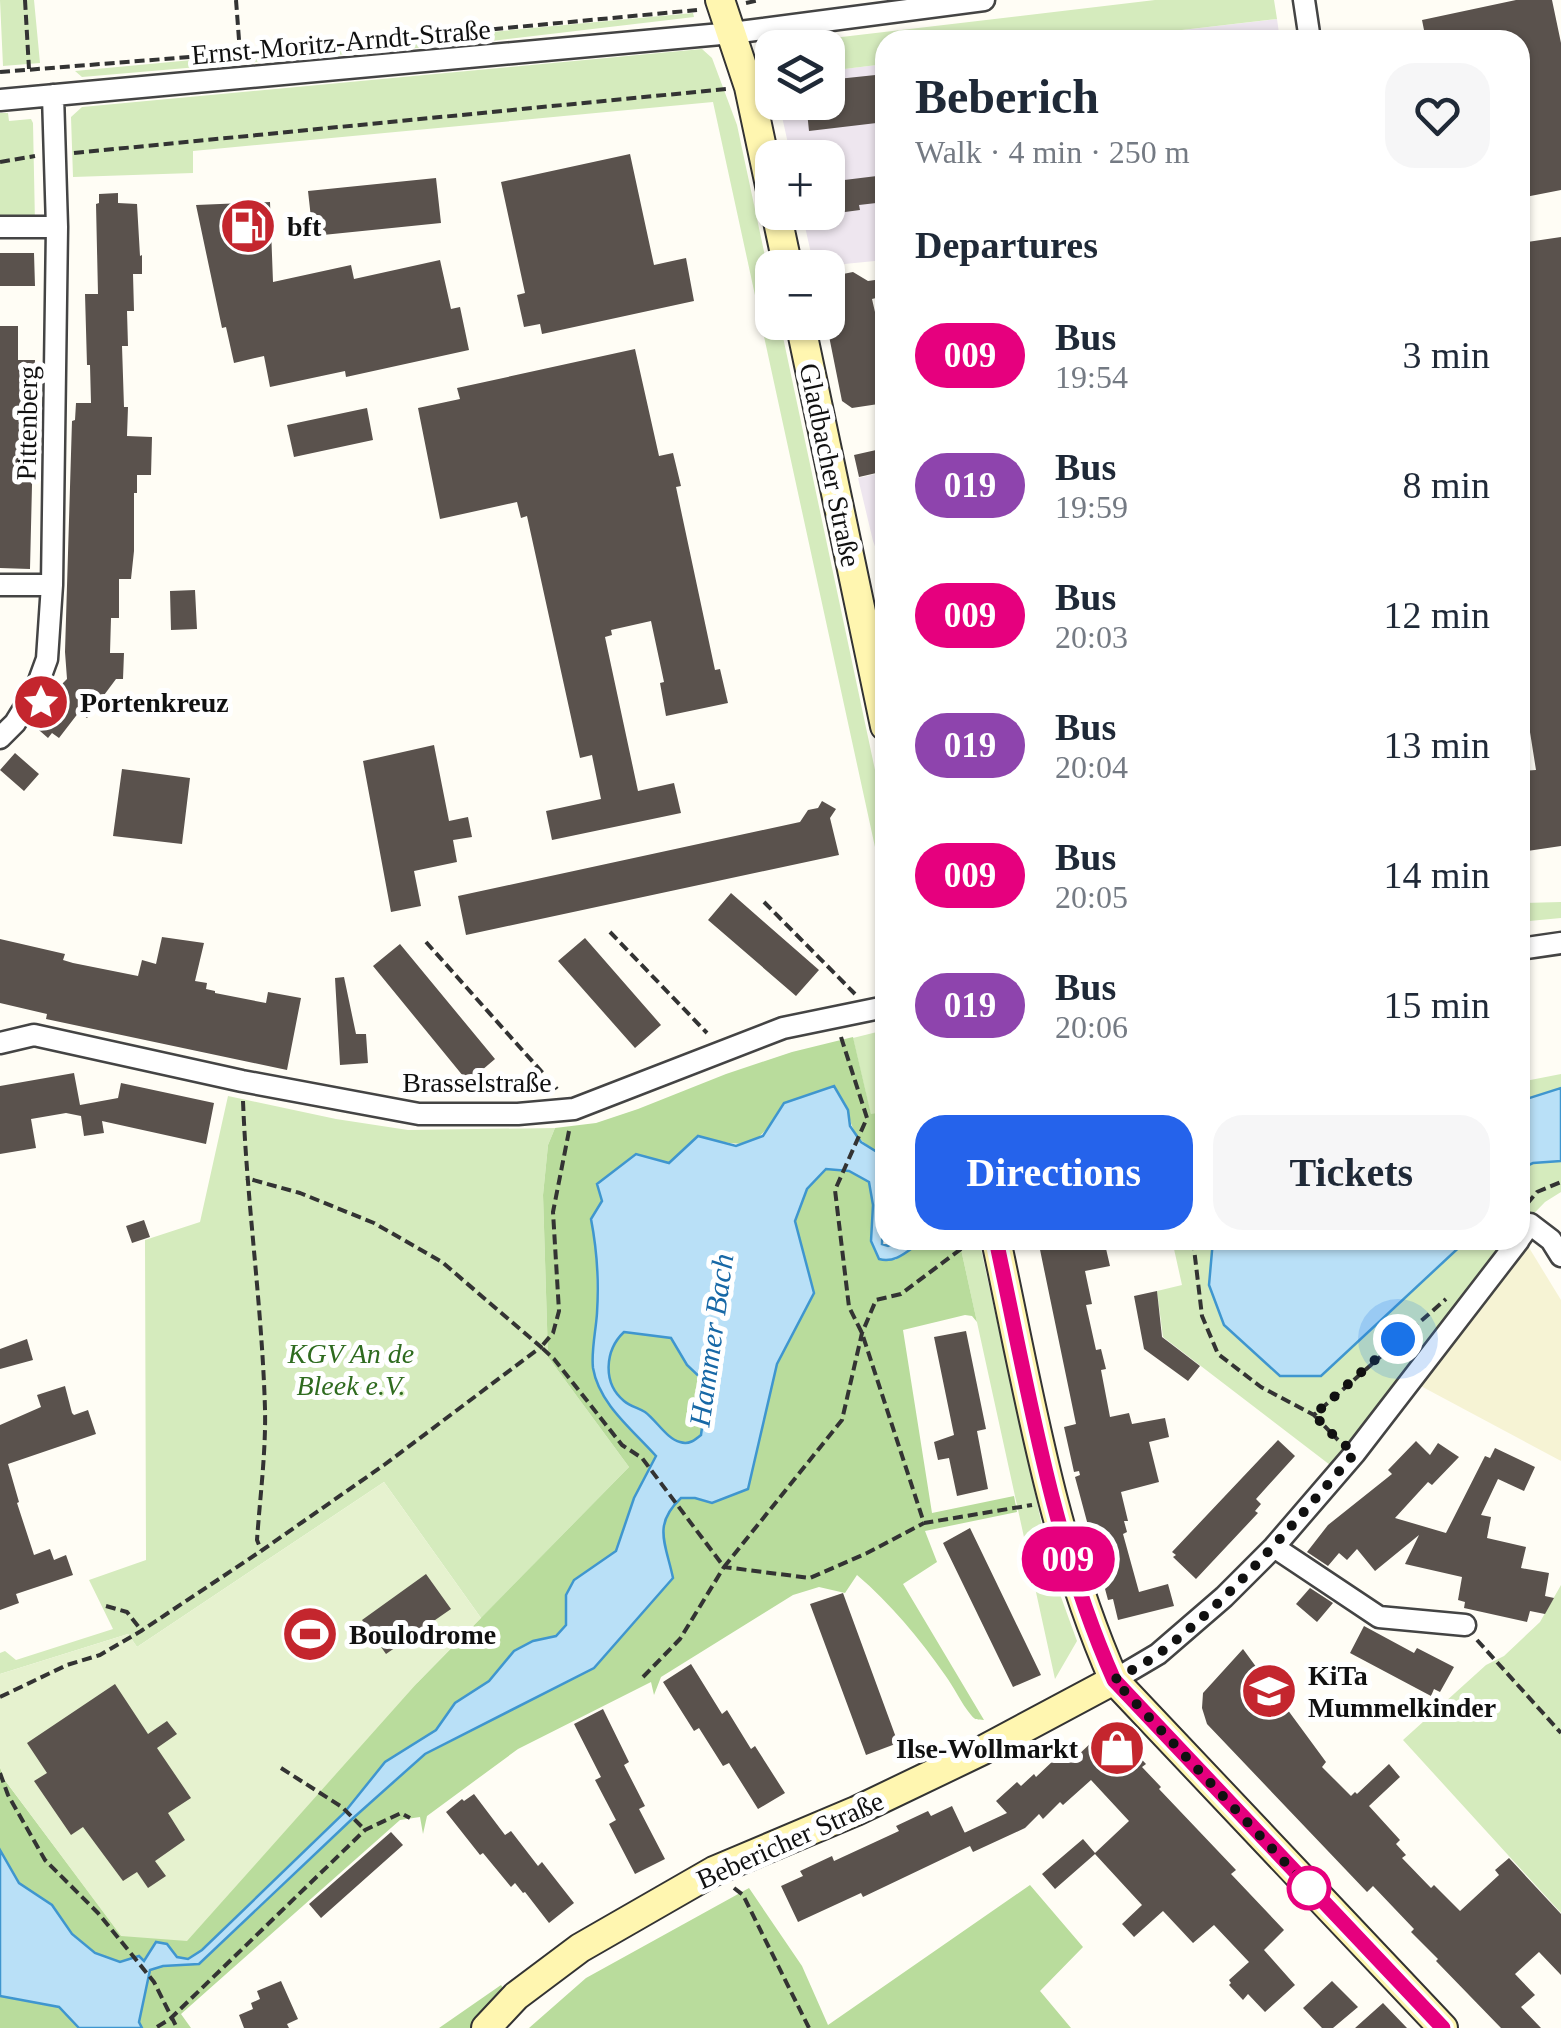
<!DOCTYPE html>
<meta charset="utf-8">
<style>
body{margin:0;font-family:"Times New Roman",serif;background:#f6f6f7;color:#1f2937;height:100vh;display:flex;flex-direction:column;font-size:38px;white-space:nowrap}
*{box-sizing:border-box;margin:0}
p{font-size:32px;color:#747a83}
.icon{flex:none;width:55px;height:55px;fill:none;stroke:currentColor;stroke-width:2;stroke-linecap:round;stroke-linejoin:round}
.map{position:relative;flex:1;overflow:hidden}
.sheet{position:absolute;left:875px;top:30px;width:655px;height:1220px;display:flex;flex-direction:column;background:#fff;border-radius:30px;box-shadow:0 2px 8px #0004}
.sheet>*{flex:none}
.badge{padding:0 20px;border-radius:32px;font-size:35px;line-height:65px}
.buttons{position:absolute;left:755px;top:30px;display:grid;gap:20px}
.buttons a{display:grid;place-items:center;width:90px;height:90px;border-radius:20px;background:#fff;box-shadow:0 2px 8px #0004;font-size:50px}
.you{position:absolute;width:50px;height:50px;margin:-25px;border:8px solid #fff;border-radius:50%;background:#1a73e8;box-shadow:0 0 0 15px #1a73e833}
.map>.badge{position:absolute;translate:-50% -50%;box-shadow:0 0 0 5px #fff}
h2{padding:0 40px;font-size:38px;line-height:90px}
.round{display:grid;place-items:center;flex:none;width:105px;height:105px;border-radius:30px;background:#f6f6f7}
.head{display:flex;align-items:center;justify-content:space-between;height:170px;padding:0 40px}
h1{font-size:48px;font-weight:700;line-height:75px}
.cta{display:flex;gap:20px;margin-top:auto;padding:20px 40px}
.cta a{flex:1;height:115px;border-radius:30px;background:#2563eb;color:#fff;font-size:40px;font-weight:700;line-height:115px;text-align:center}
.cta a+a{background:#f6f6f7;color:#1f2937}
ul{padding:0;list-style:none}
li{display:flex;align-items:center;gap:30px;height:130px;padding:0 40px}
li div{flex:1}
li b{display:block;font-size:38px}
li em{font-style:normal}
li .badge{min-width:110px;font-weight:700;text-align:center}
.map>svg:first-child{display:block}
.industrial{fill:#eee6ef}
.farmland{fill:#f6f3d4}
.green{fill:#d5ebbd}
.forest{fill:#b9dc9c}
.pitch{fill:#e6f2cf}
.water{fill:#b9e0f7;stroke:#3f96cf;stroke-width:2.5;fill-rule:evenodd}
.building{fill:#5a524d}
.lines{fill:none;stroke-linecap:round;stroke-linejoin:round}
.street-casing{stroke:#444;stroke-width:25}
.secondary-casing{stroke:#333;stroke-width:32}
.path{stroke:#333;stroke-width:4;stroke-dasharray:10 5;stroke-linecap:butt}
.street{stroke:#fff;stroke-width:20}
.secondary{stroke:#fff6b0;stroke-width:28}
.line-casing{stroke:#fff;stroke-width:22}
.line{stroke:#e6007e;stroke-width:15}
.walk{stroke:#111;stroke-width:10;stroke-dasharray:0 18}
.stop-dot{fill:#fff;stroke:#e6007e;stroke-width:5}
.labels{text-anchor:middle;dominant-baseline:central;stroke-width:10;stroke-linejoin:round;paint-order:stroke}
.street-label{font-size:28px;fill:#111;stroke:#fff}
.poi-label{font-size:28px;font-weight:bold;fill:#111;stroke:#fff;text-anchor:start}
.park-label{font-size:28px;font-style:italic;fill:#2f6b1f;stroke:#fff}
.water-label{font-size:30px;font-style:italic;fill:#1768a6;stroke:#fff}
</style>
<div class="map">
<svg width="1561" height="2028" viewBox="0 0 1561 2028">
<rect width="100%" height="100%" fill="#fffdf5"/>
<!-- industrial -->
<path class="industrial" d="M1277 19 1280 40H1096L1269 20Z
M885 64V260L814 267 802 213 828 212V158L791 157 779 103 828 102V71Z
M885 472V564L882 565 873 541 858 478Z"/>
<!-- farmland -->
<path class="farmland" d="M1528 1246 1561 1300V1461L1417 1384 1513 1257Z"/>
<!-- green -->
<path class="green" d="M0 0H34L40 63 3 66Z
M1155 0H1274L1277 19 1096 40H885V64L828 71V48H772V73L765 46Z
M693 13 694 17 475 43 82 77 75 71Z
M702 49 712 58 737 125 772 289V322L780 323 885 817V893L713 102 193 151V173L73 177 71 117 82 107Z
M0 113H8L9 121 31 119 33 123 35 224H0Z
M1561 902V918L1520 922V903Z
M885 1030V1112L871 1115 853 1038Z
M1561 1074V1088L1520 1101V1082Z
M228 1096 336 1119 408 1130 555 1128 548 1145 543 1195 548 1357 629 1467 481 1618 384 1482 137 1647 128 1634 0 1674V1653L5 1651 16 1660 113 1629 89 1580 146 1560 145 1240 200 1222Z
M1561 1161V1192L1545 1202 1520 1228V1169L1533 1163Z
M959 1240H979L1053 1575 1077 1641 1055 1679Z
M1172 1240H1213L1209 1285 1321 1376 1467 1240H1510L1334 1468 1163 1337 1157 1291 1182 1285Z
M1561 1585V1913L1403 1740 1486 1665 1504 1656 1540 1622Z"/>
<!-- forest -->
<path class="forest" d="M853 1037 871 1114 885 1112V1157C863 1143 852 1137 848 1110L784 1103C755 1150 751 1149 698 1136L669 1163 602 1201 591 1219 596 1245 597 1307 593 1367 618 1416 656 1456 634 1498 616 1551 574 1580 566 1595V1625L556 1636 533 1641 514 1651 489 1681 455 1703 436 1730 385 1762 344 1813 202 1950 188 1959 177 1958 167 1944 144 1961 138 1956 120 1962 95 1953 72 1934 52 1905 19 1883 0 1850V1767L4 1779 121 1935 418 1682 629 1467 548 1357 543 1195 548 1145 555 1128 596 1123 638 1109 726 1074 792 1052Z
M826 1169 849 1171 869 1182 873 1205 871 1241 895 1260 924 1240H959L977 1322 972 1316 965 1315 903 1330 932 1513 1014 1496 1017 1512 925 1531 937 1562 903 1584 984 1720C977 1719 976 1721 971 1715 961 1703 954 1687 945 1675 919 1638 891 1604 857 1575L845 1593 819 1587 793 1595 661 1677 654 1695 651 1682 518 1749 427 1816 423 1834 420 1817 400 1820 181 2014 191 2028H142L139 2022 150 1970 163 1966 199 1964 351 1820 426 1754 594 1667 673 1578C666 1544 652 1525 681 1498L695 1497 712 1503 748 1489 777 1364 814 1293 795 1221 807 1189Z
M624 1332 671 1338 687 1365 705 1382 706 1398 701 1435C695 1441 689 1445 680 1442 667 1439 656 1420 645 1412 638 1408 630 1406 624 1401 602 1383 605 1351 624 1332Z
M1030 1885 1083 1947 1040 1991 1071 2028H529L586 1978 749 1888 802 1966 828 2025Z
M501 1985 507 1994 472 2028H439Z
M0 1996 59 2007 79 2028H0Z"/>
<!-- pitch -->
<path class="pitch" d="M384 1482 481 1618 418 1682 187 1941 121 1936 4 1779 0 1767V1674L128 1634 137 1647Z"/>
<!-- water -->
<path class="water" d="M834 1086 848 1110 850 1126 861 1142 885 1157 882 1244 888 1246 902 1240H924C909 1249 897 1264 879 1259L871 1241 873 1205 869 1182 849 1171 826 1169 807 1189 795 1221 814 1293 777 1364 748 1489 712 1503 695 1498H681C652 1525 666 1544 673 1578L594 1668 425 1754 351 1820 199 1964 163 1966 150 1970 139 2022 142 2028H79L59 2007 0 1996V1850L19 1883 52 1905 72 1934 95 1953 120 1962 139 1956 144 1961 156 1942 167 1944 177 1957 188 1959 202 1950 344 1813 385 1762 436 1730 455 1703 489 1681 514 1651 533 1641 556 1636 566 1625V1595L574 1580 616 1551 634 1498 656 1456C633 1430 599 1404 593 1368 591 1351 596 1330 597 1313 599 1282 597 1250 591 1219L602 1201 597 1184 636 1154 669 1163 698 1136 736 1146 763 1136 784 1103ZM624 1332 671 1338 687 1365 705 1382 706 1398 701 1435C695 1440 689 1445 680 1442 667 1439 656 1420 645 1412 638 1408 630 1406 624 1401 602 1383 605 1350 624 1332Z
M1561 1088V1161L1533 1163 1520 1169V1101Z
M1213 1240H1467L1321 1376H1280L1224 1325 1209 1285Z"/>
<!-- building -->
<path class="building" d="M1516 0H1552L1561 43V190L1520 198V40H1426L1422 20Z
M885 74V122L809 131 806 102H828V80Z
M630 154 654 265 686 258 694 301 542 334 540 324 524 327 517 295 525 293 501 182Z
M885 175V202L859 205 860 210 830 214 828 182Z
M436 178 441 223 313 236 308 191Z
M118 193V203L137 204 140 256 142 255V274H133L134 311H127L128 346H122L124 407H128L127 436 152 437 151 475H137V493H134V551L131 579H119V618H111L110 653H124L123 679H116L87 718 79 712 59 738 52 733 48 738 32 724 46 700 67 679 65 652 72 421 75 420 76 403H91L90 365H87L85 294H98L96 204 99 203V194Z
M270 202 273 282 351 265 354 279 440 260 451 309 460 307 469 350 346 377 345 371 270 387 264 356 234 363 226 327 222 328 196 205Z
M1561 237V846L1520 852V771L1536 770 1520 669V243Z
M0 253H34L35 286H0Z
M853 272 868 281 875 280 880 297 872 299 881 338H885V403L852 408 842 401 828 331V277Z
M0 326H18V360H35L30 569 0 568Z
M635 349 659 456 673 453 681 486 676 487 715 670 720 669 728 703 666 716 660 683 664 682 651 621 611 630 612 635 605 637 638 791 674 783 681 813 552 840 546 811 601 799 592 755 580 758 527 516 521 518 517 502 440 519 418 408 460 399 457 388Z
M367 408 373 440 294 457 287 425Z
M885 448V471L859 477 854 455Z
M195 590 197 629 171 630 170 591Z
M434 745 449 821 468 817 472 837 453 840 457 862 414 871 421 906 391 912 363 761Z
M15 753 39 774 24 791 0 770Z
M122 769 190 778 182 844 113 836Z
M822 801 836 809 830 818 839 855 466 935 458 896 800 822 808 810 818 808Z
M731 893 819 970 796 996 708 920Z
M162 937 204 943 195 981 207 983 206 989 215 991V993L266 1003 268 992 301 998 287 1070 46 1019 47 1014 0 1003V939L65 954 63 960 73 963 138 976 142 960 156 964Z
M585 938 661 1025 635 1048 558 961Z
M400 944 495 1059 468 1082 373 966Z
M344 977 356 1034H366L368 1063 340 1065 335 978Z
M74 1073 80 1105 118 1098 121 1083 214 1103 206 1144 102 1121 104 1133 84 1136 81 1116 66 1113 31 1119 36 1148 0 1154V1086Z
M144 1220 150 1237 132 1243 126 1226Z
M1038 1240H1104L1110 1266 1085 1271 1092 1304 1086 1305 1096 1350 1101 1349 1106 1369 1101 1370 1110 1417 1129 1413 1132 1424 1165 1418 1169 1437 1149 1442 1159 1482 1121 1492 1128 1521H1124L1127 1532 1123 1534 1139 1592 1168 1584 1174 1606 1118 1620 1113 1599 1108 1600 1075 1477 1080 1475 1079 1471 1074 1472 1064 1427 1076 1424Z
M1157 1291 1162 1337 1200 1366 1188 1381 1144 1349 1134 1296Z
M966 1331 986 1429 977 1431 988 1489 957 1496 949 1458 938 1460 934 1442 954 1435 934 1337Z
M27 1339 33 1360 0 1369V1349Z
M65 1386 72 1413 74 1415 88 1410 96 1434 8 1464 19 1502 17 1503 34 1555 50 1549 54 1560 66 1555 73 1575 16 1594 19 1603 0 1610V1425L41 1407 37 1395Z
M1278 1440 1295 1456 1256 1499 1261 1504 1255 1511 1258 1513 1196 1579 1173 1557 1176 1555 1172 1552Z
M1416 1441 1430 1455 1438 1443 1459 1457 1432 1485 1428 1482 1395 1518 1446 1533 1485 1456 1490 1458 1495 1448 1535 1467 1524 1491 1498 1479 1481 1515 1491 1517 1487 1538 1526 1547 1521 1568 1549 1573 1545 1596 1554 1598 1545 1614 1530 1611 1527 1622 1464 1608 1465 1602 1458 1600 1462 1577 1405 1564 1419 1535 1375 1571 1357 1549 1347 1560 1339 1553 1328 1566 1307 1552 1328 1525 1392 1474 1388 1470Z
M970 1528 1041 1675 1013 1687 943 1543Z
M426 1574 451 1609 386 1654 362 1620Z
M1310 1588 1333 1603 1317 1622 1296 1604Z
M843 1593 898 1743 866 1755 810 1604Z
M1364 1626 1414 1653 1417 1648 1454 1667 1440 1692 1434 1689 1431 1696 1350 1653Z
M1243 1649 1326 1762 1322 1767 1351 1796 1355 1792 1357 1794 1389 1764 1400 1777 1369 1806 1400 1840 1396 1844 1406 1855 1402 1858 1431 1888 1434 1885 1460 1911 1499 1875 1495 1870 1509 1858 1561 1914V1975L1539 1952 1515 1974 1535 1995 1521 2007 1541 2028H1501L1436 1961 1438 1959 1411 1932 1414 1929 1373 1886 1367 1892 1207 1724 1202 1708 1203 1693Z
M691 1664 722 1714 727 1710 751 1749 755 1746 785 1793 758 1809 729 1763 723 1766 699 1728 694 1731 663 1682Z
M115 1684 148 1734 167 1721 177 1734 157 1748 191 1798 168 1813 185 1840 155 1861 166 1876 148 1888 137 1872 123 1881 83 1827 71 1835 34 1781 47 1773 27 1743Z
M603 1709 629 1762 624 1765 645 1806 639 1809 665 1859 635 1874 609 1824 616 1820 595 1780 601 1777 574 1724Z
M1112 1728 1146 1764 1142 1767 1161 1787 1159 1789 1236 1870 1231 1874 1284 1930 1264 1950 1295 1985 1265 2012 1248 1994 1243 2000 1229 1985 1231 1983 1229 1980 1249 1962 1214 1925 1193 1943 1163 1911 1134 1937 1122 1924 1142 1905 1095 1854 1055 1889 1042 1874 1083 1839 1095 1853 1129 1821 1091 1780 1063 1805 1060 1802 1043 1819 1039 1814 1025 1828 973 1852 970 1846 863 1897 861 1893 798 1922 781 1886 803 1876 800 1871 832 1856 834 1861 899 1831 896 1826 928 1811 931 1816 952 1806 970 1844 964 1833 1007 1813 996 1801 1017 1782 1021 1786 1034 1774 1036 1777 1055 1759 1059 1763 1069 1755 1073 1760 1097 1737 1099 1739Z
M474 1794 505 1835 511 1831 538 1866 542 1862 574 1903 549 1923 525 1892 523 1893 515 1883 511 1887 483 1853 480 1855 446 1812 462 1799 464 1801Z
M391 1832 403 1845 321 1918 309 1904Z
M281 1981 298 2019 287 2024 289 2028H244L239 2015 253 2009 251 2003 260 1999 257 1991Z
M1332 1981 1358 2007 1333 2028H1322L1303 2008Z
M1383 2003 1407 2028H1355Z"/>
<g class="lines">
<!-- street casing -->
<g class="street-casing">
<path id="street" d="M1304 0 1310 40
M0 100 732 33 984 0
M0 227H57
M0 585H52
M0 738 15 723 36 689 47 659 52 585 57 227 53 95
M1520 949 1561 943
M0 1043 34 1035 242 1081 419 1114H518L574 1109 783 1028 885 1007
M1520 1238 1530 1224 1551 1240 1561 1256
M1274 1547 1379 1617 1465 1625
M1114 1680 1158 1654 1224 1597 1274 1547 1355 1453 1519 1240"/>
</g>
<!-- secondary casing -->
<g class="secondary-casing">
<path id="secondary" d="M720 0 749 87 772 195
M776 212 788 268
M800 322 885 726
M996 1240C1028 1388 1052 1540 1114 1680L1443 2028
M486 2028 516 1996 580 1948 714 1871 856 1811 983 1750 1114 1680"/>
</g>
<!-- path -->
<path class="path" d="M25 0 29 69
M236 0 240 53
M746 3 760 0
M0 72 240 53 697 10
M74 153 726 89
M0 162 35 156
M764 902 855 994
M610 932 707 1033
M426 942 557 1089
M841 1037 867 1118 835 1190 849 1307 862 1333 924 1523 1032 1505
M243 1101C247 1204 262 1306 265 1409 266 1452 260 1497 257 1540L261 1550
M569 1131 553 1212 559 1311 553 1333 541 1347 554 1359 622 1445 642 1458 724 1567 842 1420 862 1333 876 1300 901 1294 973 1240
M1527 1204 1537 1192 1561 1182
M1193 1240 1202 1316 1218 1354 1261 1387 1314 1415 1446 1299
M1314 1415 1338 1440
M106 1606 127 1612 141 1630
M1477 1640 1561 1733
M643 1677 680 1639 724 1567 810 1578 867 1553 924 1523
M0 1697 67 1665 100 1655 141 1631 261 1551 384 1465 541 1347 442 1262 374 1223 300 1193 246 1178
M281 1768 342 1807 365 1830
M0 1773 8 1795 45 1860 98 1913 133 1956 154 1982 177 2028
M734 1888 743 1895 809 2028
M157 2027 170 2019 365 1830 401 1813 410 1818"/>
<!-- street -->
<use href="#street" class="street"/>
<!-- secondary -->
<use href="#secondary" class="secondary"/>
</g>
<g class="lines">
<!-- line casing -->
<g class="line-casing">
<path id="line" d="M996 1240C1028 1388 1052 1541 1114 1680L1443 2028"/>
</g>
<!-- line -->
<use href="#line" class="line"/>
<!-- walk -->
<path class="walk" d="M1309 1888 1114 1680C1129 1671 1147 1663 1161 1652 1235 1595 1294 1523 1355 1453L1336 1438 1314 1415 1398 1339"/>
</g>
<!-- icons -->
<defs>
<g id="fuel-disc" transform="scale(2.875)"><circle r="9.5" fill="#c4262e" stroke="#fff"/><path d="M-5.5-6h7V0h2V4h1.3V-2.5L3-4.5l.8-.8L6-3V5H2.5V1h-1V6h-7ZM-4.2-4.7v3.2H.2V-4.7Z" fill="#fff"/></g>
<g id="sight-disc" transform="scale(2.875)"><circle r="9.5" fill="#c4262e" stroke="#fff"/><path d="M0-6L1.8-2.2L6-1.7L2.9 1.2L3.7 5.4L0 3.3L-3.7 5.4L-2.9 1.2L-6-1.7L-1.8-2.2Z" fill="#fff"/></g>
<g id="stadium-disc" transform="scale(2.875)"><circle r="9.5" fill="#c4262e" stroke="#fff"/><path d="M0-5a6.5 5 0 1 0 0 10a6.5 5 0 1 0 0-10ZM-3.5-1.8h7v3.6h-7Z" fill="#fff"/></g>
<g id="school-disc" transform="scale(2.875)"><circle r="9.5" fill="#c4262e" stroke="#fff"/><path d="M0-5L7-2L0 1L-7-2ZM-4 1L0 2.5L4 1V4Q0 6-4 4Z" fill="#fff"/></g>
<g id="shop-disc" transform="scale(2.875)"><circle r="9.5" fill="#c4262e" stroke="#fff"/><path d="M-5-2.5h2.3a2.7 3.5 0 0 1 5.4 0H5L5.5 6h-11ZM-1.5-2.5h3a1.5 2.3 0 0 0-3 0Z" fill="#fff"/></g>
</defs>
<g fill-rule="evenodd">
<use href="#fuel-disc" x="248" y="226"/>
<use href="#sight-disc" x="41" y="702"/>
<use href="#stadium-disc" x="310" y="1634"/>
<use href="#school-disc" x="1269" y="1691"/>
<use href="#shop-disc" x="1117" y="1748"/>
</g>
<!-- markers -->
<circle class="stop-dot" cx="1309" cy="1888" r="20"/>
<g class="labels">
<!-- street labels -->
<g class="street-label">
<text transform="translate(341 42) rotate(-5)">Ernst-Moritz-Arndt-Straße</text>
<text transform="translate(27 423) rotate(-89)">Pittenberg</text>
<text transform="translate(830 465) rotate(78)">Gladbacher Straße</text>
<text x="477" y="1082">Brasselstraße</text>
<text transform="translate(790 1840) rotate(-24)">Bebericher Straße</text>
</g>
<!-- poi labels -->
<g class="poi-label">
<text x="287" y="226">bft</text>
<text x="80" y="702">Portenkreuz</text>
<text x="349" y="1634">Boulodrome</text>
<text x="1308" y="1675">KiTa<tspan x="1308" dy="32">Mummelkinder</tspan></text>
<text x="1078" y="1748" text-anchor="end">Ilse-Wollmarkt</text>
</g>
<!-- park labels -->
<g class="park-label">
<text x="351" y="1353">KGV An de<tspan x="351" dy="32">Bleek e.V.</tspan></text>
</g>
<!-- water labels -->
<g class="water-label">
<text transform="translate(711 1340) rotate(-82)">Hammer Bach</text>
</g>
</g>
</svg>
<div class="buttons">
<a><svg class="icon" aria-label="layers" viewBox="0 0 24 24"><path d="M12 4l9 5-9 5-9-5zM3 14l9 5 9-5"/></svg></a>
<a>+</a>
<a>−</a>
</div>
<div class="you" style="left:1398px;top:1339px"></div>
<b class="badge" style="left:1068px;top:1559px;background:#e6007e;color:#fff">009</b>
<section class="sheet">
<div class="head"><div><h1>Beberich</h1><p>Walk · 4 min · 250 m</p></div><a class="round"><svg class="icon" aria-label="heart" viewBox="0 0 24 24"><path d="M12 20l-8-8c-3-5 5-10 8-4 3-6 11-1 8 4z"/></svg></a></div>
<h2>Departures</h2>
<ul>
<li><span class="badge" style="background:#e6007e;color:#fff">009</span><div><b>Bus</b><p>19:54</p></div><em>3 min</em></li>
<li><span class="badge" style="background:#8e44ad;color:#fff">019</span><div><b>Bus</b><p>19:59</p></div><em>8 min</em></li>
<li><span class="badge" style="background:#e6007e;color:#fff">009</span><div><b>Bus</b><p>20:03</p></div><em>12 min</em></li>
<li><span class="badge" style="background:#8e44ad;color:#fff">019</span><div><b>Bus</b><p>20:04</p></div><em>13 min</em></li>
<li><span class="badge" style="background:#e6007e;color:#fff">009</span><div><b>Bus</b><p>20:05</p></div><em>14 min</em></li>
<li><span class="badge" style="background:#8e44ad;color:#fff">019</span><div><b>Bus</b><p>20:06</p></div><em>15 min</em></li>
</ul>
<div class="cta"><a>Directions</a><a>Tickets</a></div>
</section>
</div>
